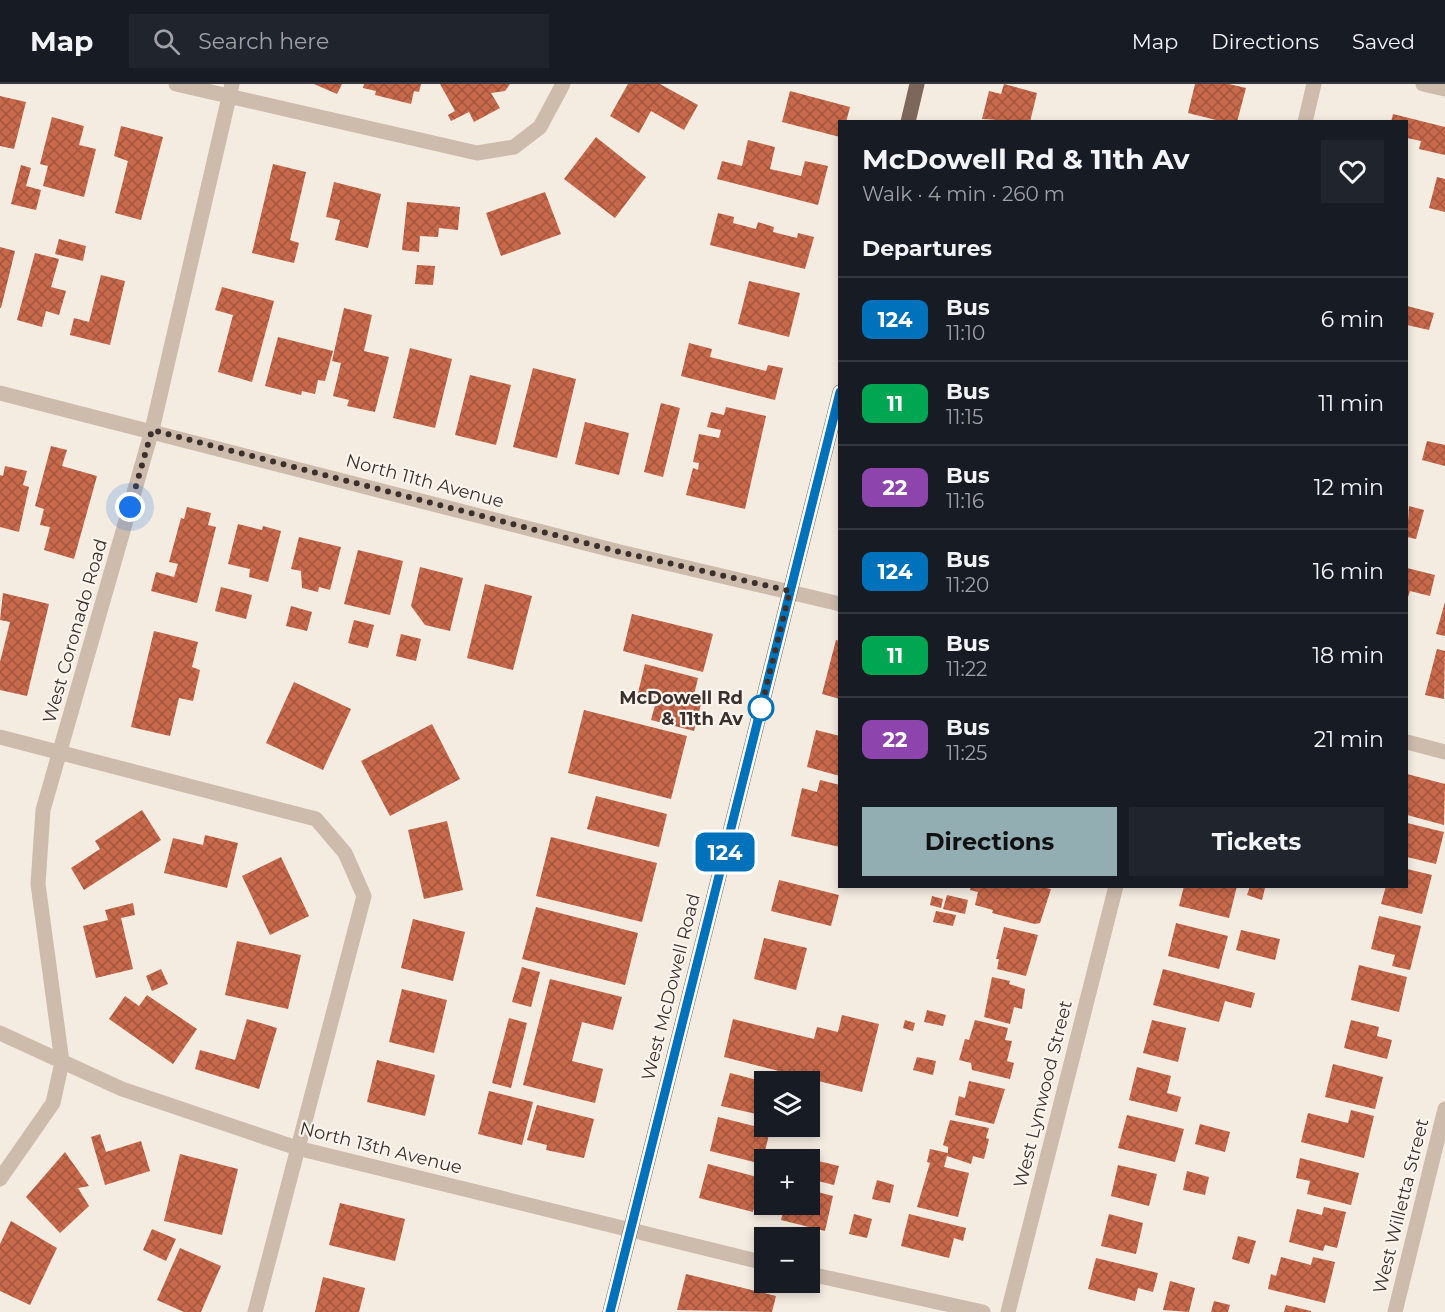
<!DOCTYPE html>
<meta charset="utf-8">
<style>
body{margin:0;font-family:Montserrat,sans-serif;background:#20242c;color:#f1f3f6;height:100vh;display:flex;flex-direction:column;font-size:22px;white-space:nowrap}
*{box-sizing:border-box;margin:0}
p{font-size:20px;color:#9ea1a6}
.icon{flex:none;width:33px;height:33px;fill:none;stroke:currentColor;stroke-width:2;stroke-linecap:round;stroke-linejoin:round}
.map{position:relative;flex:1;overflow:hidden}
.drawer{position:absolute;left:838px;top:36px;width:570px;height:768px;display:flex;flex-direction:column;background:#171b24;border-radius:0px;box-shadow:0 3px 9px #0003}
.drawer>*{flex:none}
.badge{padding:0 12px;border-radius:9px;font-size:21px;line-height:39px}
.fabs{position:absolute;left:754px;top:987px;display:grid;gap:12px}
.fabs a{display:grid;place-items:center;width:66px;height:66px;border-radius:0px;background:#171b24;box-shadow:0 3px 9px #0003;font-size:30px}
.you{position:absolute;width:30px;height:30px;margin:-15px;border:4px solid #fff;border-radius:50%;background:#1a73e8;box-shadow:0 0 0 9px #1a73e833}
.map>.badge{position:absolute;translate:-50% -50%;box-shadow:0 0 0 3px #fff}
h2{padding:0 24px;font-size:22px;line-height:54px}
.round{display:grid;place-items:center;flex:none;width:63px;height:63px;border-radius:0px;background:#20242c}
.headline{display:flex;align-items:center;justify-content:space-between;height:102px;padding:0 24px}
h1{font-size:28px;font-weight:700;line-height:45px}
.button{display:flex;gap:12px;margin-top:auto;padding:12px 24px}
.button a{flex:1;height:69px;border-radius:0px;background:#92aeb2;color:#111;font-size:24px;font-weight:700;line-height:69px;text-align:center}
.button a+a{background:#20242c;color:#f1f3f6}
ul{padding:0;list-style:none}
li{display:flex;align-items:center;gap:18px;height:84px;padding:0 24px;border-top:2px solid #363941}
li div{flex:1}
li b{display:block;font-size:22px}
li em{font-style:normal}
li .badge{min-width:66px;font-weight:700;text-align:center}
header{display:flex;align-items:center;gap:36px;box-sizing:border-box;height:84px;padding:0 30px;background:#171b24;border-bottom:2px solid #363941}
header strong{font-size:28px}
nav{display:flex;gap:33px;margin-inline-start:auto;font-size:21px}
.search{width:420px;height:54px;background:#20242c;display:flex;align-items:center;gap:15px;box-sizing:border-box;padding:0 21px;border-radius:0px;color:#9ea1a6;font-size:22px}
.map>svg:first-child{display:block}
.building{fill:url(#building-cross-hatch)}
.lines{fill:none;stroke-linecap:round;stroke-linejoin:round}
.street{stroke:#cdbbac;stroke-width:15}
.primary{stroke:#7d675c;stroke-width:15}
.line-casing{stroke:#fff;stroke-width:14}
.line{stroke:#0072bc;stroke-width:9}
.walk{stroke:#3b302b;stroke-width:6;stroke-dasharray:0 10.8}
.stop-dot{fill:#fff;stroke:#0072bc;stroke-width:3}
.labels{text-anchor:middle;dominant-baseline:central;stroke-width:4.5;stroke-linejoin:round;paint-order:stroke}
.street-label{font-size:18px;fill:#3b302b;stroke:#fbf5ee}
.stop-label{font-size:18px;font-weight:bold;fill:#3b302b;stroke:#fbf5ee;text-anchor:end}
</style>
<header>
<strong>Map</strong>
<div class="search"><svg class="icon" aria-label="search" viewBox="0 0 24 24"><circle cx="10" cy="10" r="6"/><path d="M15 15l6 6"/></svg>Search here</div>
<nav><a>Map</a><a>Directions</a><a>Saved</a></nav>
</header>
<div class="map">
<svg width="1445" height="1228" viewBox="0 0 1445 1228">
<defs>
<pattern id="building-cross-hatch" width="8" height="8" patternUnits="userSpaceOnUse" patternTransform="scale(1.5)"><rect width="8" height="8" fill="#c8694b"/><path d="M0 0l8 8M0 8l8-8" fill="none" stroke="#a4573f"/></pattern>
</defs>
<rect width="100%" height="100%" fill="#f4ebe1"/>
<!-- building -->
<path class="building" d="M314 0H342L337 10Z
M364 0H421L419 8 414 7 411 20 375 11 376 7 363 4Z
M440 0H510L505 7 491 9 500 24 474 38 469 28 451 37 448 31 455 27Z
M628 0H660L698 21 684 46 651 27 639 49 610 32Z
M1004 0 1037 9 1030 38 982 35 989 7 1001 10Z
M1195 0H1229L1246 4 1237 38H1224L1188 29Z
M790 7 850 23 846 38H840V53L782 38Z
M0 12 26 18 14 65 0 62Z
M1393 30 1445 43V71L1419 65 1421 57 1407 54V38H1391Z
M52 33 84 42 79 61 96 65 84 113 43 102 48 82 40 80Z
M121 42 163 53 141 136 115 129 128 77 114 72Z
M596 53 646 93 615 134 564 95Z
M748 56 775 63 770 85 801 92 805 77 828 82 818 121 717 95 722 77 742 82Z
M273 80 306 88 290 156 299 159 294 179 252 169Z
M21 81 31 84 26 102 41 106 36 126 11 120Z
M1437 93 1445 95V128L1429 124Z
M334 98 381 110 368 164 335 156 340 136 326 133Z
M545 108 561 150 501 172 486 129Z
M407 118 460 123 458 146 439 144 438 153 420 152 419 168 402 166Z
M718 129 734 133 733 139 756 145 758 138 774 143 773 148 797 154 798 149 814 153 805 185 710 161Z
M59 155 86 162 83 177 55 170Z
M0 163 15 167 1 224H0Z
M35 169 59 175 51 203 66 207 59 231 46 227 42 243 17 236Z
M417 181 435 182 433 201 415 200Z
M101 191 125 197 110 261 70 251 74 234 89 238Z
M749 197 800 209 789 253 738 240Z
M222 203 274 217 252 298 218 288 233 231 215 226Z
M1407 222 1434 229 1429 246 1407 241Z
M344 224 372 231 364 267 389 273 375 328 347 322 349 316 333 312 341 279 332 277Z
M278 253 333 267 325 297 318 296 315 310 302 307 301 311 265 302Z
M689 259 712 265 710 273 766 287 768 281 783 284 775 316 681 292Z
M410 264 452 275 435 344 393 334Z
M533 284 576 295 557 374 513 363Z
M470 291 511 301 496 361 455 351Z
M661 319 680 324 663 393 644 388Z
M726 323 766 332 745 425 686 411 693 384 698 386 699 379 693 378 699 350 719 354 721 346 707 343 711 328 724 331Z
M585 338 629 349 619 391 575 380Z
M1427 357 1445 361V382L1422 376Z
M51 362 67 366 62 382 97 392 74 475 44 466 50 443 40 441 44 425 35 422Z
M5 382 27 387 23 401 29 403 19 448 0 443V391L3 392Z
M1409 422 1424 426 1416 455 1407 453Z
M187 423 211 429 208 441 216 443 197 519 151 507 156 488 174 493 178 480 169 478 181 434 184 435Z
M238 440 262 446 263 442 281 447 268 498 249 493 250 485 228 480Z
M299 453 341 463 330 506 319 503 318 508 302 504 301 487 291 485Z
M358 466 403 477 390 531 344 520Z
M420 483 463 494 450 547 425 541 411 522Z
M1407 484 1435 491 1430 512 1410 507 1407 516Z
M485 500 532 512 513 586 467 574Z
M221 503 252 511 246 535 215 527Z
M3 509 49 520 27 612 0 606V578L10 538 0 536Z
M1445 518V552L1436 550Z
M291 522 312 528 307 547 286 542Z
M632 530 713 550 703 588 623 567Z
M354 536 374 541 368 564 348 559Z
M154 547 198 558 192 583 200 586 193 617 179 614 170 652 131 643Z
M401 550 421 555 416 577 396 572Z
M836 556 840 557V615L822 610Z
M1437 565 1445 567 1444 615 1425 611Z
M645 580 698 594 693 615 702 617 694 647 651 636 657 614 638 609Z
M294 598 351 625 323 686 266 659Z
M584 626 687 652 671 715 568 689Z
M432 640 460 695 390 732 361 677Z
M816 646 840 652V692L807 683Z
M1407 690 1445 700 1444 741 1407 731Z
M820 696 840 701V763L791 752 802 704 817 708Z
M596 712 667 730 659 763 587 745Z
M142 726 161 756 84 806 71 784 100 765 95 757Z
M447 737 463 806 424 815 408 746Z
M1407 739 1444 748 1436 780 1407 773Z
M205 751 238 759 227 804 164 789 173 754 203 761Z
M551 753 657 779 642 838 536 812Z
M281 773 309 832 270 851 242 792Z
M1407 785 1432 791 1422 830 1381 820 1386 802H1407Z
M779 796 839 811 831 842 771 827Z
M971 802H1039L1051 805 1040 839 1035 840 992 829 993 826 975 821 978 808 970 806Z
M1184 802H1237L1229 834 1179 822Z
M1250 802 1265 804 1262 816 1247 811Z
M947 811 968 816 965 830 943 825Z
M932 812 943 815 941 824 930 821Z
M133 819 135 831 121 834 133 885 96 894 83 842 108 836 105 826Z
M536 823 638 849 625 901 522 875Z
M936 827 956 831 953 842 933 838Z
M1379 832 1421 842 1410 886 1392 882 1395 871 1371 865Z
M413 835 465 848 453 897 401 884Z
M1176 839 1228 852 1219 885 1168 872Z
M1004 843 1038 851 1026 892 997 885 999 875H996Z
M1241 846 1280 855 1275 876 1236 866Z
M764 854 807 864 796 906 754 895Z
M237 857 301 871 288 925 225 911Z
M1359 881 1407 893 1399 928 1351 916Z
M522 883 540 888 531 923 512 918Z
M161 885 168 900 152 907 146 892Z
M1163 885 1255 909 1251 924 1225 917 1219 938 1153 921Z
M992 893 1010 897 1009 900 1025 905 1022 925 1014 923 1010 940 984 933Z
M550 895 622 913 613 946 582 938 572 977 603 985 595 1019 523 1001Z
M402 905 447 916 434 969 389 958Z
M147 911 197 945 173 980 109 935 125 912 139 922Z
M927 926 946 931 943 942 924 938Z
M842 931 879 940 862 1008 724 973 733 935 814 955 817 943 838 948Z
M509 934 527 939 511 1004 492 999Z
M247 935 277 944 259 1005 195 985 200 966 235 976Z
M905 936 915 939 913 947 903 944Z
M975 936 1008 944 1005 956 1012 957 1007 977 1014 979 1010 995 972 986 971 979 959 976 965 955 969 956Z
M1152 936 1186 944 1178 978 1143 969Z
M1351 936 1379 943 1377 952 1392 956 1387 975 1344 964Z
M917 973 936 977 933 991 913 986Z
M377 976 435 991 425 1032 367 1018Z
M1333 980 1383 993 1375 1025 1325 1013Z
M1137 983 1171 992 1167 1009 1181 1013 1177 1028 1129 1016Z
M730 989 765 998V1032L721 1022Z
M969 997 1005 1005 994 1040 955 1031 959 1012 965 1014Z
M489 1007 533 1018 522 1061 478 1050Z
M537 1021 594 1035 584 1074 546 1066 547 1061 527 1056Z
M1351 1026 1374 1032 1364 1074 1301 1058 1308 1029 1348 1039Z
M1127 1031 1184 1045 1175 1078 1118 1064Z
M718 1033 770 1046 762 1080 710 1067Z
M950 1036 989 1044 986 1054 989 1055 984 1075 973 1072 971 1080 947 1072 944 1083 969 1089 958 1133 917 1123 930 1079 927 1078 930 1065 948 1069V1063L943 1061Z
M1200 1040 1230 1048 1225 1068 1195 1060Z
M100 1050 106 1068 141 1057 150 1087 105 1101 91 1053Z
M65 1068 89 1102 78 1104 89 1122 60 1149 26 1113Z
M787 1069 809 1075V1076H785Z
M180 1070 238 1085 222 1151 164 1137Z
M1300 1074 1359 1089 1351 1121 1307 1110 1310 1097 1296 1094Z
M810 1075 839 1082 834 1101 810 1095Z
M708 1080 761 1094 753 1128 699 1114Z
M1118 1081 1157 1090 1149 1122 1111 1112Z
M1187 1087 1209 1093 1205 1111 1183 1106Z
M877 1096 894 1101 890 1119 872 1115Z
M810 1106 833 1112 825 1147 781 1136 785 1120H810Z
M340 1119 405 1135 395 1177 329 1161Z
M1324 1123 1346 1128 1337 1164 1325 1161 1323 1167 1289 1158 1297 1125 1322 1131Z
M854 1130 872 1135 867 1154 849 1150Z
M909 1130 966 1144 963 1157 954 1154 949 1174 901 1162Z
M1109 1130 1143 1139 1136 1170 1101 1162Z
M11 1137 57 1164 30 1221 0 1207V1160Z
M152 1145 176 1155 166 1177 143 1166Z
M1238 1152 1256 1157 1249 1180 1232 1175Z
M180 1164 221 1182 201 1228H184L157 1216Z
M1281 1173 1311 1181 1313 1173 1335 1178 1325 1219 1268 1205 1271 1190 1276 1192Z
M1096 1174 1158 1189 1153 1208 1138 1204 1135 1217 1088 1205Z
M686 1190 776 1212 772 1228 677 1226Z
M323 1193 365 1204 359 1228H315Z
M1170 1197 1195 1204 1189 1228 1163 1226Z
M1214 1217 1230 1221 1228 1228H1211Z
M1286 1221 1311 1227V1228H1284Z"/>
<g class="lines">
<!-- street -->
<path class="street" d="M176 0 477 69 514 63 540 43 563 0
M1423 0 1445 5
M1305 38 1314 0
M0 309 620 468 840 520
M0 653 316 735 345 769 364 812 255 1228
M1407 658 1445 668
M0 949 122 1005 297 1064 765 1179
M0 1095 53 1019 62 978 38 800 43 726 152 346 232 0
M810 1190 983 1228
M1008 1228 1116 802
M1395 1228 1445 1025"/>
<!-- primary -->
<path class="primary" d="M908 38 917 0
M610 1228 840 308"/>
</g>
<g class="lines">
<!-- line casing -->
<g class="line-casing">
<path id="line" d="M610 1228 840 308"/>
</g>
<!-- line -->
<use href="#line" class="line"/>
<!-- walk -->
<path class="walk" d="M130 423 152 346 620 468 790 507 761 624"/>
</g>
<!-- markers -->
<circle class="stop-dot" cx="761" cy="624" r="12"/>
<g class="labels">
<!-- street labels -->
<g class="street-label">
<text transform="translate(425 397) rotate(15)">North 11th Avenue</text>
<text transform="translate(75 547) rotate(-74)">West Coronado Road</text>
<text transform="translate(671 903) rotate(-76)">West McDowell Road</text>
<text transform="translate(1043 1010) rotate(-76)">West Lynwood Street</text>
<text transform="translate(381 1064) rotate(14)">North 13th Avenue</text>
<text transform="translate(1401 1122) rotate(-76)">West Willetta Street</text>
</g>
<!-- stop labels -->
<g class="stop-label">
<text x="743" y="614">McDowell Rd<tspan x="743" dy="21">&amp; 11th Av</tspan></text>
</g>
</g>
</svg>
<div class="fabs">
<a><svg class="icon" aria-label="layers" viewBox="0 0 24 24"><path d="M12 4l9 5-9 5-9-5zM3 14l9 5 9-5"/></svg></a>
<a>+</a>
<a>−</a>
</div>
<div class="you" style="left:130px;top:423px"></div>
<b class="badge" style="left:725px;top:768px;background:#0072bc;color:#fff">124</b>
<section class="drawer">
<div class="headline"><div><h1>McDowell Rd &amp; 11th Av</h1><p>Walk · 4 min · 260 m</p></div><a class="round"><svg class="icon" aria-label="heart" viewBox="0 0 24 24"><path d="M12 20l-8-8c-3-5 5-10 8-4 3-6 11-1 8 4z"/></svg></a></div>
<h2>Departures</h2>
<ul>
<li><span class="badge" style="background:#0072bc;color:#fff">124</span><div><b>Bus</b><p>11:10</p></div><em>6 min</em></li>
<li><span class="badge" style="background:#00a651;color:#fff">11</span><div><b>Bus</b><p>11:15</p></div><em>11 min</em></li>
<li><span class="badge" style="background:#8e44ad;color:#fff">22</span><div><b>Bus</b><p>11:16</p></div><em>12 min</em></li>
<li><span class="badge" style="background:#0072bc;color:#fff">124</span><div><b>Bus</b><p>11:20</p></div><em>16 min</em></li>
<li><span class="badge" style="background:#00a651;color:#fff">11</span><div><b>Bus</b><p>11:22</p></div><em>18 min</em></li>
<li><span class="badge" style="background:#8e44ad;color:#fff">22</span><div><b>Bus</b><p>11:25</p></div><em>21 min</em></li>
</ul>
<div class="button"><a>Directions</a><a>Tickets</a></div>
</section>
</div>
